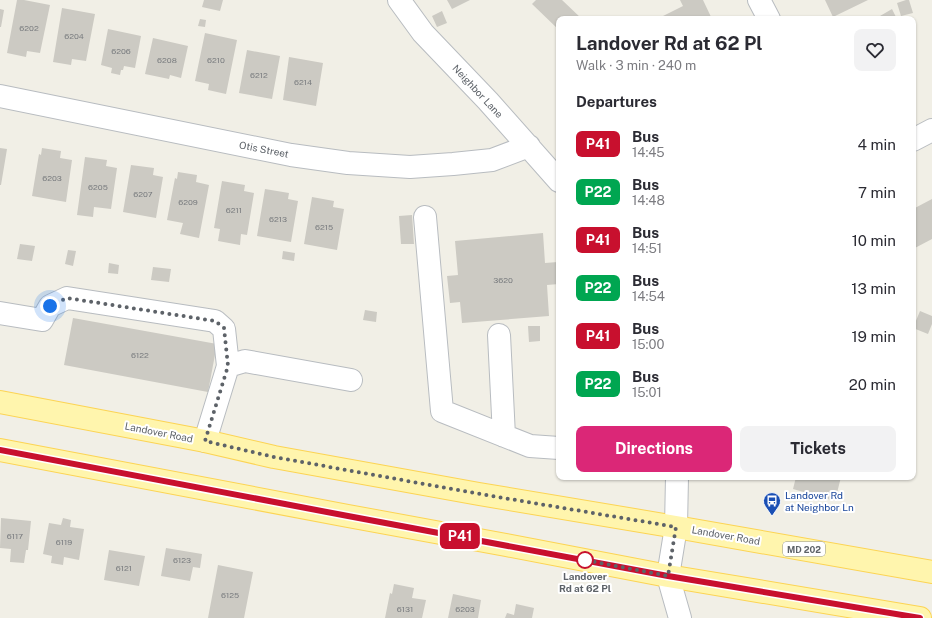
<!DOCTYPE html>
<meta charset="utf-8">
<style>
body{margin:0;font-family:"Public Sans",sans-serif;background:#f2f2f3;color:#2b2b33;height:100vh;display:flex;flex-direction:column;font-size:15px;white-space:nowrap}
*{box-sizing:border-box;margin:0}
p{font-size:13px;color:#7c7c81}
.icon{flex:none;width:22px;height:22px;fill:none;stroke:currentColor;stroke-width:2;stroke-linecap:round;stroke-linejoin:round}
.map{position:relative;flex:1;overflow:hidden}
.side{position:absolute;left:556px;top:16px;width:360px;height:464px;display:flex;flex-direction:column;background:#fff;border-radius:8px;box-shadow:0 1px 3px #0004}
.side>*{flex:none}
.badge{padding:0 8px;border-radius:6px;font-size:14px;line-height:26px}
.you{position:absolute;width:20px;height:20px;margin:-10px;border:3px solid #fff;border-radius:50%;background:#1a73e8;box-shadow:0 0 0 6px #1a73e833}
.map>.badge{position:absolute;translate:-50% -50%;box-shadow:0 0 0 2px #fff}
h2{padding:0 20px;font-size:15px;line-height:36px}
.round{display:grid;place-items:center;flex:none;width:42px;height:42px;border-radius:8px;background:#f2f2f3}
.head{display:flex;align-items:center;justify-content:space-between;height:68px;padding:0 20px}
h1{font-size:19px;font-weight:700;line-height:30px}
.primary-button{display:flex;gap:8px;margin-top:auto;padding:8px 20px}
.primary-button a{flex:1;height:46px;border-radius:8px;background:#db2777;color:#fff;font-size:16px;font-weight:700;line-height:46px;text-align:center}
.primary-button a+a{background:#f2f2f3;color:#2b2b33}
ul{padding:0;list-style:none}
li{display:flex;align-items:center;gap:12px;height:48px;padding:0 20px}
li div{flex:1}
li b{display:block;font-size:15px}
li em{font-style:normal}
li .badge{min-width:44px;font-weight:700;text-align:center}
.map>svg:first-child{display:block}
.building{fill:#cccac3}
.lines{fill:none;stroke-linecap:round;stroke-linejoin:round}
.minor-casing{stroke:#b8bcc0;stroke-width:24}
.major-casing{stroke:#fcd454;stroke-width:24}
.minor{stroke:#fff;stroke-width:22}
.major{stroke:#fff5ad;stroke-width:22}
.line-casing{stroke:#fff;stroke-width:9}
.line{stroke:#c8102e;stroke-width:6}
.walk{stroke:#5d6268;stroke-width:4;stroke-dasharray:0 7.2}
.stop-dot{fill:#fff;stroke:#c8102e;stroke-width:2}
.labels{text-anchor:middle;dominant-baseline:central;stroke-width:4;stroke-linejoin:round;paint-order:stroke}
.number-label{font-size:8px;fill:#797c7f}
.shield{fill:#fff;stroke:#8e9195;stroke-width:1}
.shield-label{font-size:9px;font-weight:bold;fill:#5d6268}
.street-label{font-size:10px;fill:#5d6268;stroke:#fff}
.transit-label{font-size:10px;fill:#164399;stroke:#fff;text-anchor:start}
.stop-label{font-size:10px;font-weight:bold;fill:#5d6268;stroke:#fff}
</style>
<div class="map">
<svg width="932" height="618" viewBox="0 0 932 618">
<rect width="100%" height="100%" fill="#f1efe6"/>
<!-- building -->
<path class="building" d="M17 0H24L50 5 40 53 27 51 26 57 7 53Z
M204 0H223L220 11 202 7Z
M447 0H470L452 9Z
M536 0H562L582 19H559V30L532 4Z
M680 0H703L712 19H662L661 17 683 6Z
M825 0H868L833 17Z
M906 0H909L913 13 901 16 897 3Z
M62 8 95 14 86 61 72 59 71 65 53 62Z
M0 9 4 10 1 27H0Z
M892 9 897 19H882L880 16Z
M442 11 447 23 437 27 432 16Z
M200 19 206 20 205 27 198 26Z
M108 29 141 36 135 68 124 66 123 70H121L120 75 111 73 112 68 101 65Z
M205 33 237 40 226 94 208 90 209 84 195 81Z
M153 38 188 46 181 78 170 75 169 79 145 74Z
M247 50 280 56 272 99 239 93Z
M289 57 323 63 316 106 283 100Z
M0 148 7 149 1 185H0Z
M42 148 61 151 60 158 72 160 66 202 32 196 39 154 41 155Z
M85 157 107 160 106 166 117 168 111 209 94 207 93 217 77 215Z
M131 165 154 168 153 175 163 177 156 218 123 212Z
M178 172 197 175 196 182 209 185 199 238 180 234 183 223 167 220 175 178 177 179Z
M222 181 245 185 244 191 254 193 247 235 241 234 240 245 218 241 220 229 214 228Z
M265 189 289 193 288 199 298 201 291 242 257 236Z
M312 197 334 201 333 207 344 209 337 250 304 244Z
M932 199V239L913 249V209Z
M412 215 414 244H401L399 216Z
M543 233 545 263 558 262 559 274V284L547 285 549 316 462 323 460 302 450 303 447 276 458 275 455 241Z
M20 244 35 246 32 261 17 259Z
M68 250 76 251 73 266 65 264Z
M283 251 295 253 294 261 282 259Z
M109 263 119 265 118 274 108 273Z
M153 267 171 269 169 282 151 280Z
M365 310 377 312 376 322 363 320Z
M920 311 932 316V324L928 334 913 328Z
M73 318 217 344 208 392 64 365Z
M528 326H540V341L529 342Z
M796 477H841L835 501 793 489Z
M1 518 31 521 28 550H26L24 563 10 562 11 549 0 548Z
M63 518 71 520 70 527 84 529 79 560 64 557 63 565 51 563 52 556 43 554 49 523 61 525Z
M166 548 202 554 200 568 193 567 190 581 161 576Z
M109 550 145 556 139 586 104 580Z
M218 565 253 572 244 618H208Z
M394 584 414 588 412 598 426 600 422 618H385L390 593 392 594Z
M453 594 481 600 478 618H448Z
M516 604 534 608 532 618H505L507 613 514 615Z"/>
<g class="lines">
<!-- minor casing -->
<g class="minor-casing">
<path id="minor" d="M399 0 423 33 488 101 559 181
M759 0 769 19
M0 96 291 155 348 163 410 167 453 164 492 160 529 146
M913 140 932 130
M425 217 442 411 530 446 559 448
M0 313 42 320 50 306 67 298 215 321 224 329 228 366
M499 335 504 436
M205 441 228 366 245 361 351 380
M677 477 676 527 668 576 680 618"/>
</g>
<!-- major casing -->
<g class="major-casing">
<path id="major" d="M0 402 205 441 274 457 479 494 676 527 932 572
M0 450 348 516 506 545 668 576 920 618"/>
</g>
<!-- minor -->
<use href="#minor" class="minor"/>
<!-- major -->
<use href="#major" class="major"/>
</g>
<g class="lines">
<!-- line casing -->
<g class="line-casing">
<path id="line" d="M0 450 348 516 668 576 920 618"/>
</g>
<!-- line -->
<use href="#line" class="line"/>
<!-- walk -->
<path class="walk" d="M50 306 67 298 215 321 224 328 228 366 205 441 274 457 480 494 676 527 668 576 585 560"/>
</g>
<!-- icons -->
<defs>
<g id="bus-pin" transform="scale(0.9)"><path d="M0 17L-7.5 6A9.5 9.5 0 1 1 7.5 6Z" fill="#1a4fb4" stroke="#fff"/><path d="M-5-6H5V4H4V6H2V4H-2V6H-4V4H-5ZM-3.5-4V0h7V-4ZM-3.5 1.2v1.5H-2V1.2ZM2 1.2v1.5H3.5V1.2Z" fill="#fff"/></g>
</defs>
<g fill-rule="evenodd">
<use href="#bus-pin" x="772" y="501"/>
</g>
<!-- markers -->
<circle class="stop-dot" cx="585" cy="560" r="8"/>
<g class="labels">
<!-- number labels -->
<g class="number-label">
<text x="29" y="28">6202</text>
<text x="74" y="36">6204</text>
<text x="121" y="51">6206</text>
<text x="167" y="60">6208</text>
<text x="216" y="60">6210</text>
<text x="259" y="75">6212</text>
<text x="303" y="82">6214</text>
<text x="52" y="178">6203</text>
<text x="98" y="187">6205</text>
<text x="143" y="194">6207</text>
<text x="188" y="202">6209</text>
<text x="234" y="210">6211</text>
<text x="278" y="219">6213</text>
<text x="324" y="227">6215</text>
<text x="503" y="280">3620</text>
<text x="140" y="355">6122</text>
<text x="15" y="536">6117</text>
<text x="64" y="542">6119</text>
<text x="182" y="560">6123</text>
<text x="124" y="568">6121</text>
<text x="230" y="595">6125</text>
<text x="405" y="609">6131</text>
<text x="465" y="609">6203</text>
</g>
<!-- shield labels -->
<rect class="shield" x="783" y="542" width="42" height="14" rx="3"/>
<g class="shield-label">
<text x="804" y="549">MD 202</text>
</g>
<!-- street labels -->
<g class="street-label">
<text transform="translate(478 91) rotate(47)">Neighbor Lane</text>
<text transform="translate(264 149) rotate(11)">Otis Street</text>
<text transform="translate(159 432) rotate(11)">Landover Road</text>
<text transform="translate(726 535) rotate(10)">Landover Road</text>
</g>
<!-- transit labels -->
<g class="transit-label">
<text x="785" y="495">Landover Rd<tspan x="785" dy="12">at Neighbor Ln</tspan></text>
</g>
<!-- stop labels -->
<g class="stop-label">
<text x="585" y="576">Landover<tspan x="585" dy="12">Rd at 62 Pl</tspan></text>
</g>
</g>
</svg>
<div class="you" style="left:50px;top:306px"></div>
<b class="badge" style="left:460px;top:536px;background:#c8102e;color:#fff">P41</b>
<section class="side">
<div class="head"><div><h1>Landover Rd at 62 Pl</h1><p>Walk · 3 min · 240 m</p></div><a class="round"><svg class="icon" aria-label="heart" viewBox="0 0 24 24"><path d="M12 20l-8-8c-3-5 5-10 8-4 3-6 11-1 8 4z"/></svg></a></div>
<h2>Departures</h2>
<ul>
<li><span class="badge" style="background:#c8102e;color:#fff">P41</span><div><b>Bus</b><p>14:45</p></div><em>4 min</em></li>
<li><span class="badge" style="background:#00a651;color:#fff">P22</span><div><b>Bus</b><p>14:48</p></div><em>7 min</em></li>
<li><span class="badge" style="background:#c8102e;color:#fff">P41</span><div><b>Bus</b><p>14:51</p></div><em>10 min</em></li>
<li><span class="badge" style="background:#00a651;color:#fff">P22</span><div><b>Bus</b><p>14:54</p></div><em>13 min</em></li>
<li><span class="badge" style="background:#c8102e;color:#fff">P41</span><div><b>Bus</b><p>15:00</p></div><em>19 min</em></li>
<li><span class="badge" style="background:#00a651;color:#fff">P22</span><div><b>Bus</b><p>15:01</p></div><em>20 min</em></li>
</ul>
<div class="primary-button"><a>Directions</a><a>Tickets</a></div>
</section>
</div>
